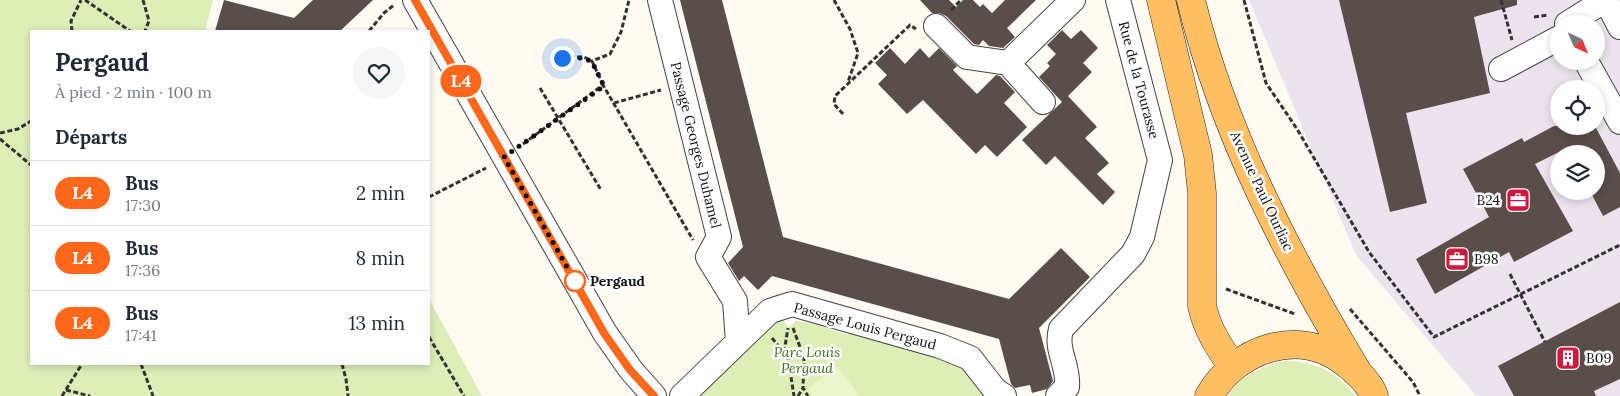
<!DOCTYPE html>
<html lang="fr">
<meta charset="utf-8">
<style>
body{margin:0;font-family:Lora,serif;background:#f6f6f7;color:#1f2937;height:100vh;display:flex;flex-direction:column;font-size:19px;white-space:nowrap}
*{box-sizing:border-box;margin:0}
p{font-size:16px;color:#747a83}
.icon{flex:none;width:28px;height:28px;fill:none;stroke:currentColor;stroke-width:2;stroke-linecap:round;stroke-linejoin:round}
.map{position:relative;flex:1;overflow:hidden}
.sheet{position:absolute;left:30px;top:30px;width:400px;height:335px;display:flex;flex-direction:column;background:#fff;border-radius:0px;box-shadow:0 2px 8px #0003}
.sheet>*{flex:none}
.badge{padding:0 10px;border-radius:16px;font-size:18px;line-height:32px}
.needle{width:32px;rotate:136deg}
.controls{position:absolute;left:1550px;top:15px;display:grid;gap:10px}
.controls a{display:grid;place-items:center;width:55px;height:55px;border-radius:50%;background:#fff;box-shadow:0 2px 8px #0003;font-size:25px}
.you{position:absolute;width:25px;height:25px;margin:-12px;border:4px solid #fff;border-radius:50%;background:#1a73e8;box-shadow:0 0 0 8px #1a73e833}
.map>.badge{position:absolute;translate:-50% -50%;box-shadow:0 0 0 2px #fff}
h2{padding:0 25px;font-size:19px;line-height:45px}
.round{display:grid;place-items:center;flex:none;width:52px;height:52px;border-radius:26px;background:#f6f6f7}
.head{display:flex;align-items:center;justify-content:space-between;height:85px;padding:0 25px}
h1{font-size:24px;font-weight:700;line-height:38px}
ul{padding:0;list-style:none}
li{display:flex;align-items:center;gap:15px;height:65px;padding:0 25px;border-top:1px solid #e0e1e3}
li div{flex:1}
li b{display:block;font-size:19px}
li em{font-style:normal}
li .badge{min-width:55px;font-weight:700;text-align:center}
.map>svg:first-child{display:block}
.industrial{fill:#ece3ef;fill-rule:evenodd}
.green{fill:#ddefb7}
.pitch{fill:#edf5ca}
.building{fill:#5a4e4b}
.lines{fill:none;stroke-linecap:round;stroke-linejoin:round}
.minor-casing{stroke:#434343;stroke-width:26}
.major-casing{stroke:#212121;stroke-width:29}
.path{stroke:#323232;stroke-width:3;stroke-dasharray:5 2.5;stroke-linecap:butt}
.minor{stroke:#fff;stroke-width:24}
.major{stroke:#ffbf62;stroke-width:28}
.line-casing{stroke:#fff;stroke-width:11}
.line{stroke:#ff671b;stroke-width:8}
.walk{stroke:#101010;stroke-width:5;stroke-dasharray:0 9}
.stop-dot{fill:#fff;stroke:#ff671b;stroke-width:2.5}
.labels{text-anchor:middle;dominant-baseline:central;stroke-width:5;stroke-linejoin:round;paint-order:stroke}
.street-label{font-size:14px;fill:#101010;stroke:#fff}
.poi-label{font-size:14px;fill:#101010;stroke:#fff;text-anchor:start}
.stop-label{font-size:14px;font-weight:bold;fill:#101010;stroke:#fff;text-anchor:start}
.park-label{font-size:14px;font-style:italic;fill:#386f18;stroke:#fff}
</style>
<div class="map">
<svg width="1620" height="396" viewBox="0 0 1620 396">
<rect width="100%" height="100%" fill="#fffaf2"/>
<!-- industrial -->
<path class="industrial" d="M1249 0H1620V396H1476L1356 255ZM1559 24H1596V61H1559ZM1559 89H1596V126H1559ZM1559 154H1596V191H1559Z"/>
<!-- green -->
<path class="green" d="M0 0H213L205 31H31V364H429V299L482 396H0Z
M782 317 788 328 796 321 811 323 848 335 852 325 961 358 989 396H697L773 319Z
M1285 361C1318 362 1335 371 1355 396H1228C1241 375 1262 366 1285 361Z"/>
<!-- pitch -->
<path class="pitch" d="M836 366 860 396H813L808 389Z"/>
<!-- building -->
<path class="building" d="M224 0 294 18 313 0H373L340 31H215Z
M680 0H722L783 237 1009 299 1061 248 1090 277 1039 328 1053 381 1047 389 1032 393 1030 385 1015 388 1011 384 999 339 772 276 758 290 744 276 739 281 728 263 743 247Z
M920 0H949L956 7 963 0H973L980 7 983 4 992 13 1005 0H1036L1007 28 1015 37 1003 48 989 46 983 40 979 45 974 44 946 16 939 13H932Z
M1339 0H1517V5L1474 17 1490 93 1406 113 1427 203 1390 212Z
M1062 30 1071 39 1081 30 1098 48 1083 63 1092 72 1068 96 1097 127 1085 138 1109 163 1097 174 1115 192 1103 205 1055 156 1046 165 1022 140 1062 102 1039 77 1050 66 1047 63 1056 54 1047 45Z
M890 48 905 64 920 48 929 58 939 48 957 66 953 70 977 94 996 75 1000 76 1015 92 1004 103 1027 127 997 157 985 145 976 154 923 100 907 114 878 84 887 75 875 63Z
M1554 126H1595L1620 173V207L1603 216 1590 191H1596V154H1570L1567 148 1535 164 1573 231 1514 262 1509 252 1435 294 1416 259 1489 217 1463 169 1522 138 1524 142Z
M1620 302V379L1594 391 1596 396H1514L1498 366Z"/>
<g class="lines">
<!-- minor casing -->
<g class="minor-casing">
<path id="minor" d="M415 0 605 333 631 370 654 396
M660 0 719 237 708 257 735 301 738 342
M1606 0 1620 27
M1567 24 1605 0
M936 26 967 57 1008 63 1043 102
M1586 61 1620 122
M1008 63 1073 0
M1501 69 1559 38
M682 396 770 311 792 304 940 346 970 358 995 390 1004 396
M1058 396 1067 387C1069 364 1055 351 1061 329L1133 254 1142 237 1160 160 1118 0"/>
</g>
<!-- major casing -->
<g class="major-casing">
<path id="major" d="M1161 0 1198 155 1202 193V306C1207 329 1219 347 1232 366
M1191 0C1223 132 1288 256 1357 371
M1209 396C1237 348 1300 326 1347 364 1357 372 1370 383 1374 396"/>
</g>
<!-- path -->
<path class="path" d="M85 0 130 31
M143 0 149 21 145 31
M834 0 850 29 858 53 848 82
M1244 0 1266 83 1297 129 1369 252 1434 337 1620 245
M1501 0 1512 40
M951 10 961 0
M1534 17 1548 15
M72 31 71 21 81 0
M369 31 384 13 394 5
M562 57H584L592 61
M603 85 592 61 610 54 621 32 629 0
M540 88 601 190
M614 103 661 90
M843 114 834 104 835 96 910 25 916 29
M0 133 18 129 31 121
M0 139 31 165
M523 144 603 85 693 240
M429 197 486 168
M1510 274 1545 342
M1226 289 1295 314
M1350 309 1413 382 1420 396
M793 328 804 358 803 388 808 396
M429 337 464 396
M772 338 788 358 794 396
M784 352 788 328
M141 364 153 396
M342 364 346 379 348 396
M66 390 90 396
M62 396 82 364
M798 396 803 388"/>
<!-- minor -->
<use href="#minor" class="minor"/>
<!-- major -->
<use href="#major" class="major"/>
</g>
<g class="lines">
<!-- line casing -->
<g class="line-casing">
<path id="line" d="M415 0 604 333 630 370 654 396"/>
</g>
<!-- line -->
<use href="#line" class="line"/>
<!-- walk -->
<path class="walk" d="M562 58H584L592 62 604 86 504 157 575 281"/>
</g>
<!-- icons -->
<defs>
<g id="office-square" transform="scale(1.25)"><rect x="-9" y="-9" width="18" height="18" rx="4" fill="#d0183f" stroke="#fff"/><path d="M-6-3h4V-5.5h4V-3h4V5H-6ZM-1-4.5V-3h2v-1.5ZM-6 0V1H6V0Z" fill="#fff"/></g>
<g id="building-square" transform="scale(1.25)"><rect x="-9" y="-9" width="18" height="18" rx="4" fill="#d0183f" stroke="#fff"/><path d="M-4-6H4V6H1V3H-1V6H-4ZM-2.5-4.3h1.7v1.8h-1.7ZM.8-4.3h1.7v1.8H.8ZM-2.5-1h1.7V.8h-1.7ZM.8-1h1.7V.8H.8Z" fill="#fff"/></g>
</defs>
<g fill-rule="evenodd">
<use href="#office-square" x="1518" y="200"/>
<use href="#office-square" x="1457" y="259"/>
<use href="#building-square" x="1568" y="358"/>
</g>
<!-- markers -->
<circle class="stop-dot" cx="575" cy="281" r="10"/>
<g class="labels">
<!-- street labels -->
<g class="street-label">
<text transform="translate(1139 80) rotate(75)">Rue de la Tourasse</text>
<text transform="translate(696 145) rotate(76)">Passage Georges Duhamel</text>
<text transform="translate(1262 191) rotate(65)">Avenue Paul Ourliac</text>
<text transform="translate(865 326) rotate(15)">Passage Louis Pergaud</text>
</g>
<!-- poi labels -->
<g class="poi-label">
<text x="1500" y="200" text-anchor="end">B24</text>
<text x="1474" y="259">B98</text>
<text x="1586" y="358">B09</text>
</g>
<!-- stop labels -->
<g class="stop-label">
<text x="590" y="281">Pergaud</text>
</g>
<!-- park labels -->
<g class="park-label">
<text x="807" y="352">Parc Louis<tspan x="807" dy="16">Pergaud</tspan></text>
</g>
</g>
</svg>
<div class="controls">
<a><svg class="needle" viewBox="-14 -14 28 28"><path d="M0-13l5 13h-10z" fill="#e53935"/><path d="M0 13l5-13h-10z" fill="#747a83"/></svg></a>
<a><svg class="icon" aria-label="locate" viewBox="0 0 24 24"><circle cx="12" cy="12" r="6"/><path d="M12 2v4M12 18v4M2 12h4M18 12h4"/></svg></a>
<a><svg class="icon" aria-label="layers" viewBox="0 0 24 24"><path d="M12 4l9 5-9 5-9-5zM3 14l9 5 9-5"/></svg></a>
</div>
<div class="you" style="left:562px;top:58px"></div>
<b class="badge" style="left:461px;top:81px;background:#ff671b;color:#fff">L4</b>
<section class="sheet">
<div class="head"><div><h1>Pergaud</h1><p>À pied · 2 min · 100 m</p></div><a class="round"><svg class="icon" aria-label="heart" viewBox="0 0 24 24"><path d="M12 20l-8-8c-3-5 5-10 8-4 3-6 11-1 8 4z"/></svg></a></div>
<h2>Départs</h2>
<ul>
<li><span class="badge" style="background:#ff671b;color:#fff">L4</span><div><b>Bus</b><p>17:30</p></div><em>2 min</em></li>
<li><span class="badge" style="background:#ff671b;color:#fff">L4</span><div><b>Bus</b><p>17:36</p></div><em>8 min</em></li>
<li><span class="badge" style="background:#ff671b;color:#fff">L4</span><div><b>Bus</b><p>17:41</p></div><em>13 min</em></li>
</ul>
</section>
</div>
